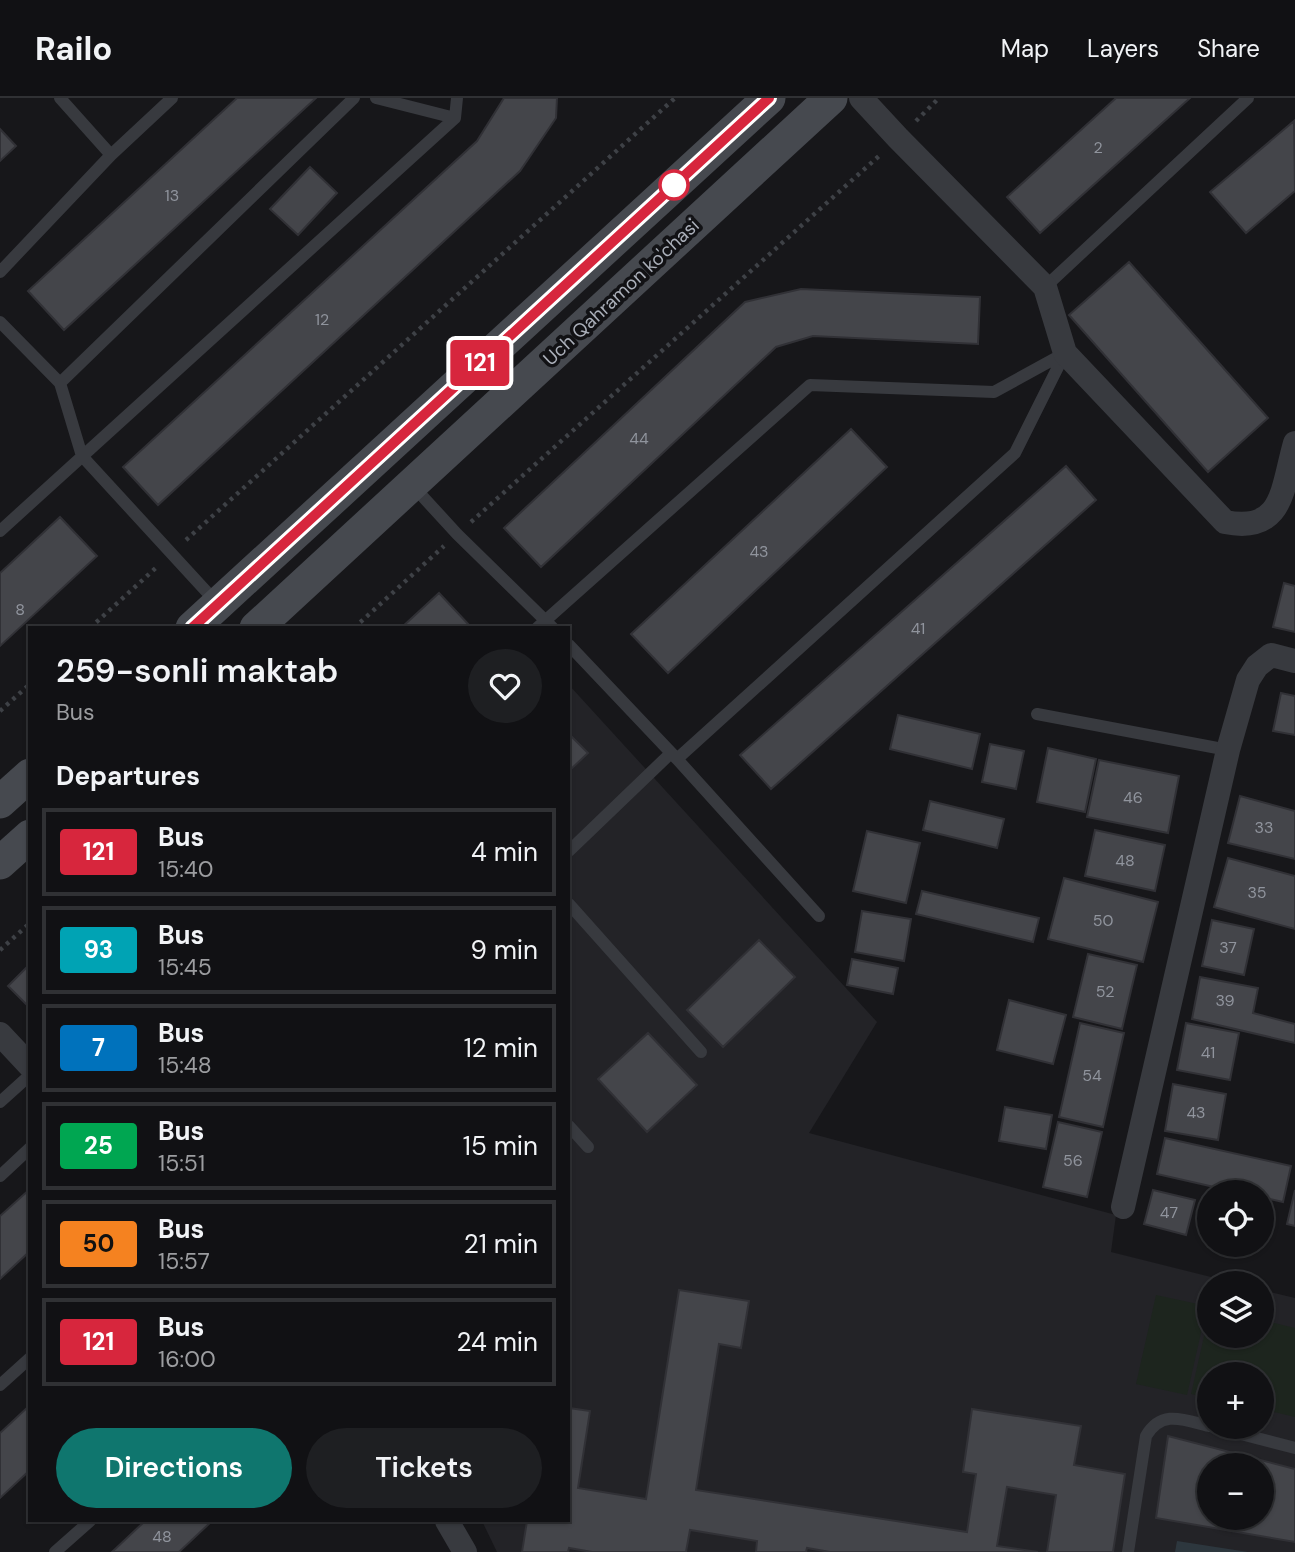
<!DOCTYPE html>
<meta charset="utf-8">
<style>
body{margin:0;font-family:"DM Sans",sans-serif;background:#1e1f22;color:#f1f3f6;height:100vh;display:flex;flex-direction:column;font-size:26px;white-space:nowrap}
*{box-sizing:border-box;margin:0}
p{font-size:23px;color:#9c9da0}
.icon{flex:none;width:38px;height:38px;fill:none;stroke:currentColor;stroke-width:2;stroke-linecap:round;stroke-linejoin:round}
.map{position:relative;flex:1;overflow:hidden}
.side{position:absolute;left:28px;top:528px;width:542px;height:896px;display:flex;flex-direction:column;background:#111114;border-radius:0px;box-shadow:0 2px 5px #0004,0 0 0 2px #303134}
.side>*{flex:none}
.badge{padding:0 14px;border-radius:5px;font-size:24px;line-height:46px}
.fabs{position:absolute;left:1197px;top:1082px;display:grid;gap:14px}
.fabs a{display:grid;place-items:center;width:77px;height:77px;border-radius:50%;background:#111114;box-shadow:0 2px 5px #0004,0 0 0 2px #303134;font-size:35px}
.map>.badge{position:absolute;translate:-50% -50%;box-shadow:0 0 0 4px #fff}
h2{padding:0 28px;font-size:26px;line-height:63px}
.round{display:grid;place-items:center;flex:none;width:74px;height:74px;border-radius:37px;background:#1e1f22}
.overview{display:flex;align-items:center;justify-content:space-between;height:119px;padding:0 28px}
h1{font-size:33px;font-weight:600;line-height:52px}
.cta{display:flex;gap:14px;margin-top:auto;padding:14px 28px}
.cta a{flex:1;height:80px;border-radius:42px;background:#0f766e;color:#fff;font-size:28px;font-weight:600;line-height:80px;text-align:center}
.cta a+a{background:#1e1f22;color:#f1f3f6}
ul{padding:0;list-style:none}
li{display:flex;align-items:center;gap:21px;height:88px;margin:0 14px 10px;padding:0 14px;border:4px solid #303134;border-radius:0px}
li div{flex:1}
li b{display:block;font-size:26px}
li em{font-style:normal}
li .badge{min-width:77px;font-weight:700;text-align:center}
header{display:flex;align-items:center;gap:42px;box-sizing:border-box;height:98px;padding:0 35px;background:#111114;border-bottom:2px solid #303134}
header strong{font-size:33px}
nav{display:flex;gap:38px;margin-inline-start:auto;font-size:24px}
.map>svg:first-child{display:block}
.built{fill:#232327;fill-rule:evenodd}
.green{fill:#1d251e}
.water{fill:#2d373e}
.building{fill:#44454a;stroke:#313136;stroke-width:2;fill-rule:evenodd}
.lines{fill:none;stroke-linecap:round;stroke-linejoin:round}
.path{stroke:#3e4146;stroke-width:4.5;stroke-dasharray:3.5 5;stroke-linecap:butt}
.service{stroke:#383a3f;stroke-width:12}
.minor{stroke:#383a3f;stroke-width:24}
.secondary{stroke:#46494f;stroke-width:33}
.line-casing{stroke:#fff;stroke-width:16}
.line{stroke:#d7263d;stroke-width:10}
.stop-dot{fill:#fff;stroke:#d7263d;stroke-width:3.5}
.labels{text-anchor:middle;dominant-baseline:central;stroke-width:7;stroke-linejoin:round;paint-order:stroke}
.number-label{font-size:16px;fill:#90949d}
.street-label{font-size:19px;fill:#aaafb9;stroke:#121215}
</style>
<header>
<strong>Railo</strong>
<nav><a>Map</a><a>Layers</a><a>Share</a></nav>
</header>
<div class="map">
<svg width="1295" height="1454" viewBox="0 0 1295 1454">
<rect width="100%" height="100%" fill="#17171a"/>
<!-- built -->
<path class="built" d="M569 587 877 924 809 1035 1116 1117 1111 1154 1235 1185H1209V1237H1262V1192L1295 1200V1454H497L482 1423H569ZM1209 1276H1262V1328H1209ZM1209 1367H1262V1419H1209Z"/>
<!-- green -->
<path class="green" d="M1156 1197 1207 1208 1187 1297 1136 1286Z
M1209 1216V1237H1262V1222L1295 1230V1319L1262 1311V1276H1209V1300L1191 1296Z"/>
<!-- water -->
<path class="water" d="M1177 1443 1248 1454H1175Z"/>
<!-- building -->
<path class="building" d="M237 0H316L64 232 28 193Z
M504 0H557L556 20 520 73 158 407 123 369 477 43Z
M1116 0H1190L1040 135 1007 99Z
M1294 23 1295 93 1246 135 1210 94Z
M0 31 16 48 0 63Z
M310 69 337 95 298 137 270 111Z
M1129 164 1268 320 1208 374 1069 217Z
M801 191 980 199 978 246 813 238 776 249 541 469 504 430 745 204Z
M851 331 887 369 668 575 631 536Z
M1066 368 1096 402 771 691 740 657Z
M60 419 97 458 0 548V475Z
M1284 485 1295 488V534L1273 529Z
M439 495 470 528 468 530H401Z
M1281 595 1295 598V637L1273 633Z
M898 617 980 636 972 671 890 651Z
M569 636 588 655 569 673Z
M990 646 1024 653 1016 691 982 684Z
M1048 650 1096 661 1085 714 1037 704Z
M1099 662 1179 678 1168 735 1087 719Z
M1240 698 1295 713V761L1228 745Z
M930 703 1004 721 997 750 923 732Z
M1095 732 1165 747 1155 793 1085 778Z
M867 733 920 745 906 805 853 793Z
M1228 760 1295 778V831L1214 809Z
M1064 780 1158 804 1143 864 1048 841Z
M922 793 1039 820 1033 844 916 816Z
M862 813 911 821 904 863 855 854Z
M1212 822 1254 831 1244 877 1202 868Z
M759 842 795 879 723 949 687 912Z
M1088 856 1137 867 1122 931 1073 919Z
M852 861 898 870 893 896 847 887Z
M30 866V910L8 888Z
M1200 879 1258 890 1253 915 1295 926V945L1192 921Z
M1009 902 1066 917 1053 966 997 952Z
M1080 925 1124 935 1103 1029 1059 1019Z
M1186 925 1239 935 1230 982 1177 972Z
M648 935 697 987 647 1034 598 981Z
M1173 986 1226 996 1218 1042 1165 1033Z
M1005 1009 1052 1017 1046 1051 999 1043Z
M1058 1024 1102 1034 1087 1099 1043 1089Z
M1165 1040 1291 1068 1283 1104 1262 1099V1094H1236L1157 1076Z
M30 1091V1153L0 1181V1118Z
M1153 1092 1195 1102 1186 1137 1144 1126Z
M1295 1092V1128L1287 1126Z
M679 1192 749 1203 741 1250 719 1246 696 1392 967 1434 976 1376 963 1374 972 1311 1081 1328 1074 1367 1125 1376 1113 1454H1047L1056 1397 1007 1389 997 1448 1038 1454H830L807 1450 806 1454H756L757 1443 690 1432 686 1454H592L569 1450 568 1454H522L527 1423H569V1310L590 1313 578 1390 646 1401Z
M30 1307V1372L0 1400V1335Z
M1168 1338 1295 1371V1444L1156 1420ZM1209 1367H1262V1419H1209Z
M145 1423H212L179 1454H112Z"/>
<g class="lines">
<!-- path -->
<path class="path" d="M916 23 939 0
M471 424 879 58
M186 442 675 0
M90 530 159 467
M354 530 444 448
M0 613 30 586
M0 852 30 825"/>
<!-- service -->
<path class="service" d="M376 0 455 20
M111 57 172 0
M0 174 111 57 60 0
M1045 189 1248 0
M0 224 60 285 82 358 216 504
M60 285 354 0
M413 388 457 436 553 530
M0 433 455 20 457 0
M537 530 810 287 994 294 1065 255 1015 355 677 661
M569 547 677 661 819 818
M1037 616 1228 652
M569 753 671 655
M569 806 701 954
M0 1004 30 977
M569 1028 588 1049
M0 1078 30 1050
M0 1287 30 1260
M1210 1328 1295 1350
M55 1454 90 1423
M1128 1454 1146 1338C1162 1311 1184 1322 1209 1328"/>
<!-- minor -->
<path class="minor" d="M861 0 898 40 1045 189 1065 255 1225 424C1284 436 1282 390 1295 345
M0 936 30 968
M1123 1109 1228 652 1248 582 1257 568 1271 557 1295 563
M447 1423 465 1454"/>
<!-- secondary -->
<path class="secondary" d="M192 530 769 0
M256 530 831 0
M0 704 30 677
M0 765 30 738"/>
</g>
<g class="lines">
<!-- line casing -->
<g class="line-casing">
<path id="line" d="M192 530 769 0"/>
</g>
<!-- line -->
<use href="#line" class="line"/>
</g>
<!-- markers -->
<circle class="stop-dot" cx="674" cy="87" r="14"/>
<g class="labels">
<!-- number labels -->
<g class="number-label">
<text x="1098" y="49">2</text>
<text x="172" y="97">13</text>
<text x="322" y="221">12</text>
<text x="639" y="340">44</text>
<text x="759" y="453">43</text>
<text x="20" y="511">8</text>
<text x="918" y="530">41</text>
<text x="1133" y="699">46</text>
<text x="1264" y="729">33</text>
<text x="1125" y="762">48</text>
<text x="1257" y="794">35</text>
<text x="1103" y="822">50</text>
<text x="1228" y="849">37</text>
<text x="1105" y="893">52</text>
<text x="1225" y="902">39</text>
<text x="1208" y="954">41</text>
<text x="1092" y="977">54</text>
<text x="1196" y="1014">43</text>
<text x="1073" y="1062">56</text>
<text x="1169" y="1114">47</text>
<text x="162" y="1438">48</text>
</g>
<!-- street labels -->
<g class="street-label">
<text transform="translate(621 194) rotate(-43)">Uch Qahramon ko'chasi</text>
</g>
</g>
</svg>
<div class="fabs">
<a><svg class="icon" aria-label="locate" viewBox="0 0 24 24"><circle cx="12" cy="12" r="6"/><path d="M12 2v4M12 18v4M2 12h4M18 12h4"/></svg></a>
<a><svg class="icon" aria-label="layers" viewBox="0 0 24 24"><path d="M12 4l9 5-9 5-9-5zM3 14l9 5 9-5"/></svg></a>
<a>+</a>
<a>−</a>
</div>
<b class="badge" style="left:480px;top:265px;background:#d7263d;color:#fff">121</b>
<section class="side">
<div class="overview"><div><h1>259-sonli maktab</h1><p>Bus</p></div><a class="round"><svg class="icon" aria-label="heart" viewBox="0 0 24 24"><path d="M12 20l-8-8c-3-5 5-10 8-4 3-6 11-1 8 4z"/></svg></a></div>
<h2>Departures</h2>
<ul>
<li><span class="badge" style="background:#d7263d;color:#fff">121</span><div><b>Bus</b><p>15:40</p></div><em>4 min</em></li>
<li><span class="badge" style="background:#00a3b4;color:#fff">93</span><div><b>Bus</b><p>15:45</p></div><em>9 min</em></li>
<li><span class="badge" style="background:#0072bc;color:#fff">7</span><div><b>Bus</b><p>15:48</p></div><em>12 min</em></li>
<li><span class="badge" style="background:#00a651;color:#fff">25</span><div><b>Bus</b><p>15:51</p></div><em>15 min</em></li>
<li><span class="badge" style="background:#f58220;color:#111">50</span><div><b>Bus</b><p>15:57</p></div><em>21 min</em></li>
<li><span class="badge" style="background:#d7263d;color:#fff">121</span><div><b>Bus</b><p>16:00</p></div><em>24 min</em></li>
</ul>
<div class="cta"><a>Directions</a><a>Tickets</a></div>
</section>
</div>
